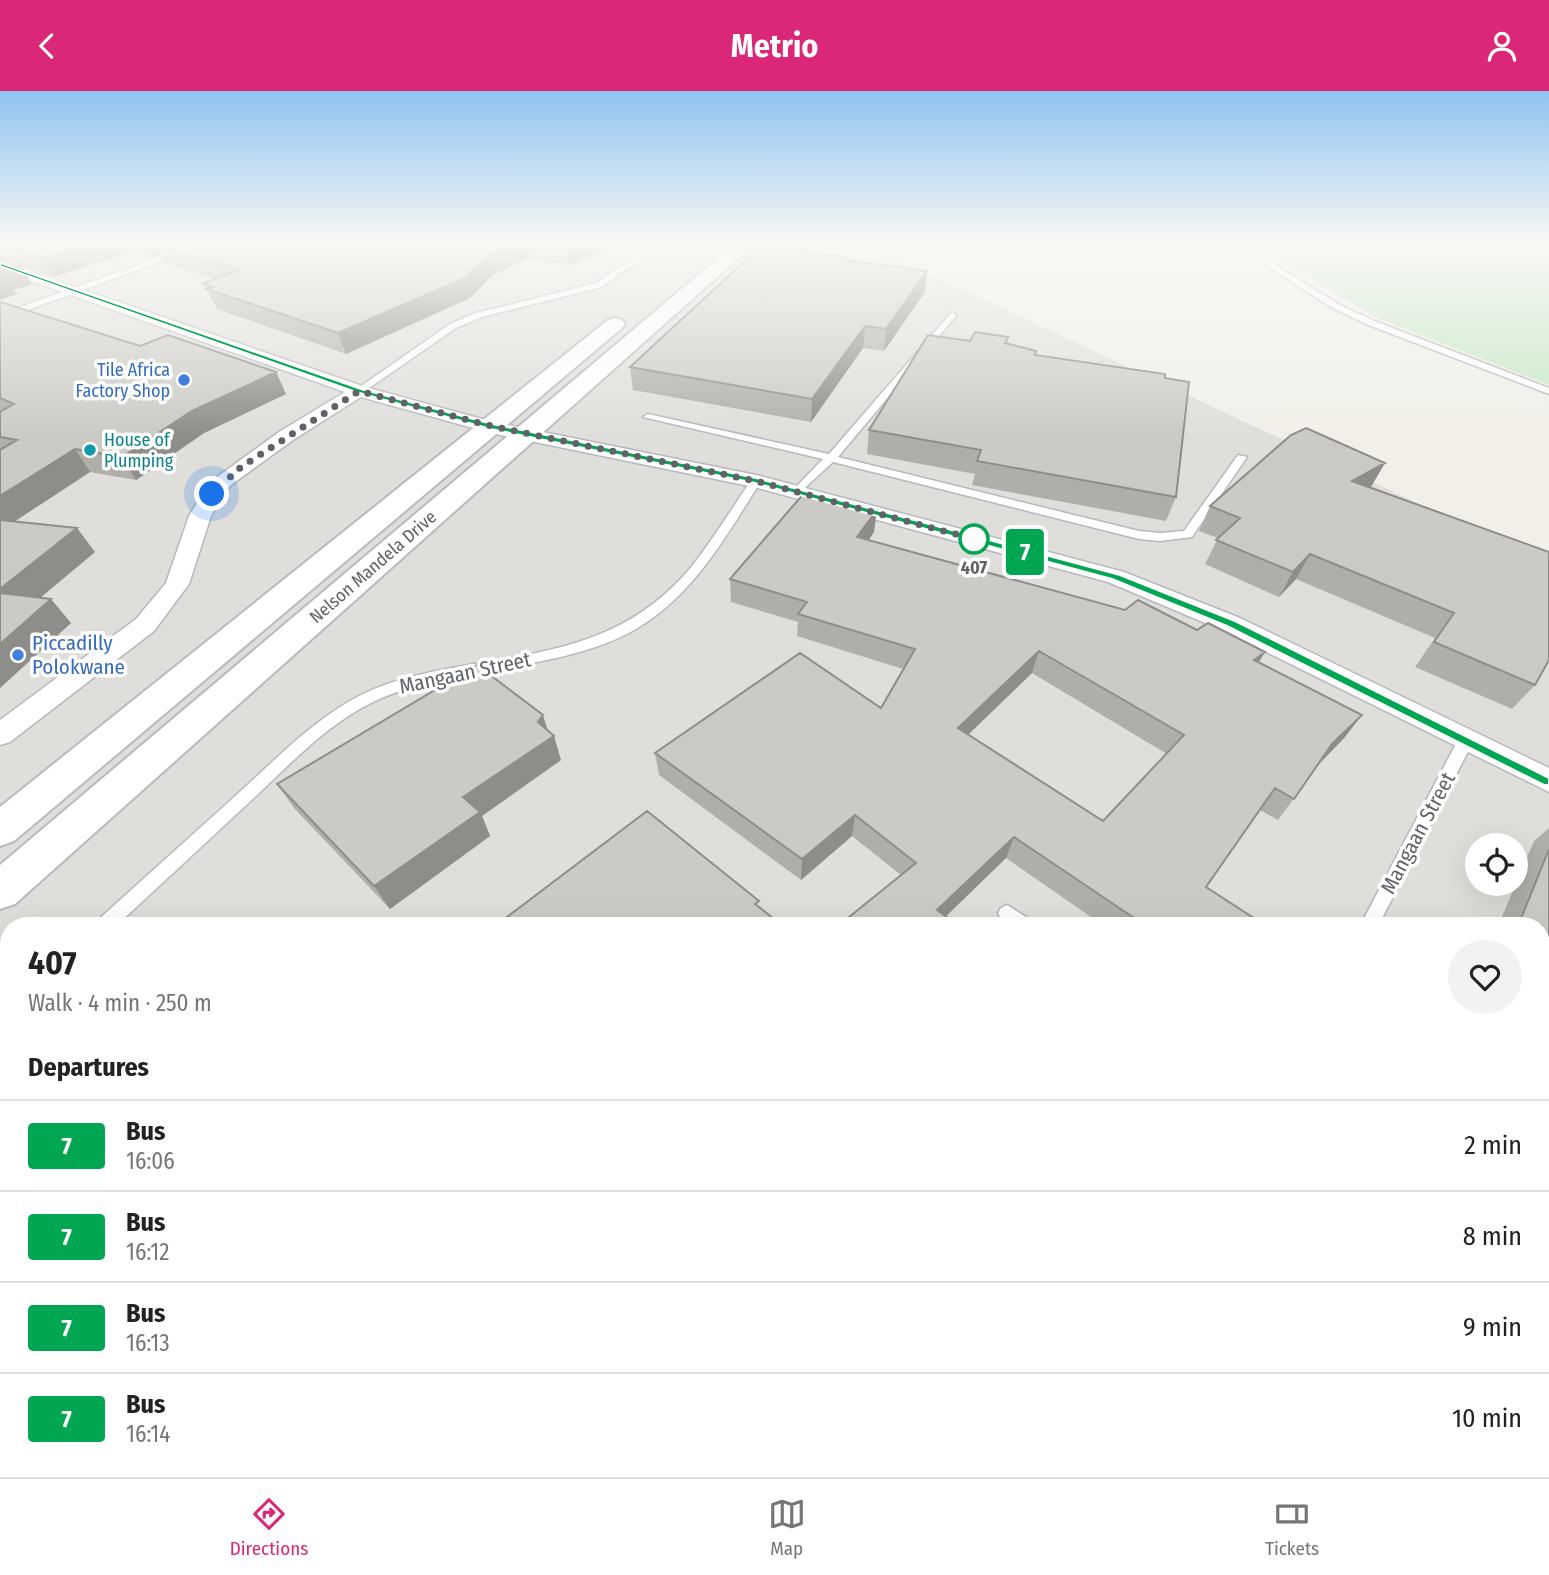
<!DOCTYPE html>
<meta charset="utf-8">
<style>
body{margin:0;font-family:"Fira Sans Condensed",sans-serif;background:#f2f2f2;color:#222;height:100vh;display:flex;flex-direction:column;font-size:26px;white-space:nowrap}
*{box-sizing:border-box;margin:0}
p{font-size:23px;color:#767676}
.icon{flex:none;width:38px;height:38px;fill:none;stroke:currentColor;stroke-width:2;stroke-linecap:round;stroke-linejoin:round}
.map{position:relative;flex:1;overflow:hidden}
.side{position:absolute;left:0px;top:826px;width:1550px;height:560px;display:flex;flex-direction:column;background:#fff;border-radius:28px 28px 0 0;box-shadow:0 7px 28px #0002}
.side>*{flex:none}
.badge{padding:0 14px;border-radius:5px;font-size:24px;line-height:46px}
.buttons{position:absolute;left:1465px;top:742px;display:grid;gap:14px}
.buttons a{display:grid;place-items:center;width:63px;height:63px;border-radius:50%;background:#fff;box-shadow:0 7px 28px #0002;font-size:35px}
.you{position:absolute;width:35px;height:35px;margin:-18px;border:5px solid #fff;border-radius:50%;background:#1a73e8;box-shadow:0 0 0 10px #1a73e833}
.map>.badge{position:absolute;translate:-50% -50%;box-shadow:0 0 0 4px #fff}
h2{padding:0 28px;font-size:26px;line-height:63px}
.round{display:grid;place-items:center;flex:none;width:74px;height:74px;border-radius:37px;background:#f2f2f2}
.headline{display:flex;align-items:center;justify-content:space-between;height:119px;padding:0 28px}
h1{font-size:33px;font-weight:700;line-height:52px}
ul{padding:0;list-style:none}
li{display:flex;align-items:center;gap:21px;height:91px;padding:0 28px;border-top:2px solid #e0e0e0}
li div{flex:1}
li b{display:block;font-size:26px}
li em{font-style:normal}
li .badge{min-width:77px;font-weight:700;text-align:center}
header{display:flex;justify-content:space-between;align-items:center;height:91px;padding:0 28px;background:#db2777;color:#fff;font-size:32px;font-weight:700}
.dock{display:flex;justify-content:space-around;align-items:center;height:98px;border-top:2px solid #e0e0e0;background:#fff;font-size:19px;color:#767676}
.dock a{display:grid;justify-items:center;gap:4px}
.dock .active{color:#db2777}
.map>svg:first-child{display:block}
.industrial{fill:#e0deda;fill-rule:evenodd}
.green{fill:#c5e8c5}
.lines{fill:none;stroke-linecap:round;stroke-linejoin:round}
.service-casing{stroke:#b5b8bc;stroke-width:3}
.minor-casing{stroke:#b5b8bc;stroke-width:3}
.secondary-casing{stroke:#b6babf;stroke-width:4}
.service{fill:#fff;fill-rule:evenodd}
.minor{fill:#fff;fill-rule:evenodd}
.secondary{fill:#fff;fill-rule:evenodd}
.wall{fill:#afaea9;fill-rule:evenodd}
.shaded-wall{fill:#8f8d8a}
.building{fill:#cccac5;stroke:#8f8d8a;stroke-width:2;fill-rule:evenodd}
.line{fill:#00a651;stroke:#fff;stroke-width:2}
.walk{stroke:#5f6368;stroke-width:7;stroke-dasharray:0 12.6}
.shop-dot{fill:#3f7fe0;stroke:#fff;stroke-width:2.5}
.culture-dot{fill:#0f9aa8;stroke:#fff;stroke-width:2.5}
.stop-dot{fill:#fff;stroke:#00a651;stroke-width:3.5}
.labels{text-anchor:middle;dominant-baseline:central;stroke-width:7;stroke-linejoin:round;paint-order:stroke}
.far-shop-label{font-size:18px;fill:#366cbe;stroke:#fff;text-anchor:end}
.far-culture-label{font-size:18px;fill:#0d838f;stroke:#fff;text-anchor:start}
.far-street-label{font-size:18px;fill:#5f6368;stroke:#fff}
.far-stop-label{font-size:18px;font-weight:bold;fill:#5f6368;stroke:#fff}
.shop-label{font-size:21px;fill:#366cbe;stroke:#fff;text-anchor:start}
.street-label{font-size:21px;fill:#5f6368;stroke:#fff}
</style>
<header><svg class="icon" aria-label="back" viewBox="0 0 24 24"><path d="M15 5l-7 7 7 7"/></svg>Metrio<svg class="icon" aria-label="person" viewBox="0 0 24 24"><circle cx="12" cy="8" r="4"/><path d="M4 21q1-7 8-7t8 7"/></svg></header>
<div class="map">
<svg width="1549" height="1386" viewBox="0 0 1549 1386">
<rect width="100%" height="100%" fill="#f1efe8"/>
<!-- industrial -->
<path class="industrial" d="M0 152H864L1549 474V1386H0ZM1477 754H1516V793H1477ZM9 835H1542V1377H9Z"/>
<!-- green -->
<path class="green" d="M1253 152H1549V294L1375 226Z"/>
<g class="lines">
<!-- service casing -->
<g class="service-casing">
<path id="service" d="M201 152H212L0 229V223Z
M654 152H662L602 196 482 226 456 237 362 302 354 300 450 233 476 222 596 192Z
M1231 152H1240L1340 214 1377 231 1549 297V303L1371 235 1334 218Z
M952 221 956 224 955 226 838 366 1139 440 1160 442 1184 440 1238 364 1247 366 1192 446 1160 450 1139 448 833 371 797 404 793 403V399L823 368 643 326 648 323 829 363Z
M756 387 761 390C727 444 693 505 636 538 596 561 549 569 504 577 459 586 413 591 371 612 327 634 292 671 256 705 210 748 163 791 116 835H95L98 829C146 785 195 742 243 698 279 665 315 628 359 605 400 584 447 578 492 570 572 557 638 541 692 475 714 447 732 417 752 388Z
M1466 643 1474 649 1378 835H1360L1458 649Z
M1007 814 1031 829 1034 835C1019 835 1005 837 998 822L1001 817Z
M9 915V937L0 941V919Z
M9 1053V1081L0 1085V1058Z
M1070 1377H1098L1095 1386H1067Z"/>
</g>
<!-- minor casing -->
<g class="minor-casing">
<path id="minor" d="M0 170 365 296 493 331 756 384 1124 481 1240 527 1549 677V701L1222 539 1108 491 754 396 491 342 361 306 293 349 231 394 221 406 211 425 189 493 154 540 10 651 0 654V629L136 528 166 492 189 425 205 399 217 386 279 341 345 301 0 179Z"/>
</g>
<!-- secondary casing -->
<g class="secondary-casing">
<path id="secondary" d="M736 152H755L15 813 0 818V774Z
M615 227 622 229 625 233 622 237 14 750 0 755V716L608 229Z"/>
</g>
<!-- service -->
<use href="#service" class="service"/>
<!-- minor -->
<use href="#minor" class="minor"/>
<!-- secondary -->
<use href="#secondary" class="secondary"/>
</g>
<!-- wall -->
<path class="wall" d="M0 152H613V155L570 175 530 167 493 184 470 207 346 263 217 218 203 192 215 188 165 172 160 164 150 167 131 161 54 186 21 175 32 193 14 199 17 203 0 209Z
M847 170 927 180 925 201 884 260 863 257 811 331 633 299 630 276Z
M0 211 140 255 276 281 286 303 204 342 136 389 90 381 15 430 95 461 40 507 71 532 0 597Z
M1008 246 1007 253 1035 264 1165 287 1176 406 1166 430 972 394 975 383 867 363 869 339 970 250Z
M1370 396 1535 594 1512 618 1415 576 1435 547 1296 488 1279 506 1205 473 1218 447 1199 440 1210 415Z
M874 441 868 450 1259 571 1345 646 1320 672 1278 729 1260 719 1206 796 1266 835H1104L1006 767 946 825 838 835 901 784 852 745 801 789 659 684 655 662 881 617 903 578 797 545 798 531 731 511 730 488ZM1032 582 1167 663 1103 730 968 644Z
M561 669 482 725 490 745 390 818 294 717 277 693Z
M1549 737V1018L1542 1014V835H1498L1534 750Z
M879 1377H925L920 1386H888Z
M1267 1377H1542L1549 1386H1264Z"/>
<!-- shaded-wall -->
<path class="shaded-wall" d="M88 152H126L131 161 54 186 42 166Z
M142 152H192L155 153 160 164 150 167Z
M515 152H528L530 167 493 184 470 207 346 263 338 242 488 164Z
M574 152H613V155L570 175 567 156Z
M20 173 32 193 14 199 17 203 0 209V179Z
M927 180 925 201 884 260 886 238Z
M865 235 863 257 811 331 812 308Z
M276 281 286 303 204 342 136 389 122 366 192 320Z
M75 358 90 381 0 440V405Z
M1385 372 1371 396 1352 390Z
M877 419 874 441 855 469 857 446Z
M77 437 95 461 17 526 0 507V498Z
M1310 463 1296 488 1279 506 1293 481Z
M51 508 71 532 0 597V553Z
M1039 560 1032 582 952 659 958 637Z
M1265 561 1252 583 1254 569Z
M543 624 550 647 554 645 561 669 482 725 490 745 390 818 374 795 538 631Z
M1362 624 1345 646 1316 676 1332 653Z
M855 724 852 745 801 789 802 768Z
M1014 746 1006 767 936 835 937 819Z
M127 1377H164L154 1386H117Z"/>
<!-- building -->
<path class="building" d="M0 152H88L42 166Z
M515 152 488 164 465 187 338 242 207 198 213 196 203 192 240 179 155 153Z
M550 152H574L567 156Z
M759 157 847 166 844 169 927 180 886 238 865 235 812 308 630 276Z
M0 167 20 173 0 179Z
M0 211 140 255 168 244 276 281 192 320 122 366 75 358 0 405V359L17 349 0 346V321L14 313 0 307Z
M975 241 1008 246 1005 252 1036 260 1035 264 1165 283V287L1189 291 1176 406 977 370 981 359 869 339 928 244 970 250Z
M1306 337 1385 372 1352 390 1549 461V569L1535 594 1434 551 1454 522 1310 463 1293 481 1216 449 1240 427 1210 415 1291 344Z
M805 401 877 419 857 446 1125 519 1138 509 1197 539 1208 532 1265 561 1254 569 1362 624 1332 653 1294 708 1275 697 1206 796 1266 835H1146L1014 746 937 819 959 835H838L916 772 855 724 802 768 655 662 800 562 881 617 915 558 798 523 807 511 730 488ZM1039 560 1184 644 1103 730 958 637Z
M0 429 77 437 0 498Z
M0 502 51 508 0 553Z
M477 574 543 624 538 631 554 645 463 706 480 721 374 795 277 693Z
M647 720 759 810 755 813 783 835H495Z
M1549 758V979L1542 975V835H1518Z
M9 1079V1377H127L117 1386H0V1085Z
M1542 1154 1549 1159V1386H1293L1296 1377H1542Z
M307 1377H730L737 1386H297Z
M882 1377H925L920 1386H892Z"/>
<!-- sky -->
<linearGradient id="sky" x2="0" y2="1"><stop stop-color="#8fc3f1"/><stop offset="0.44" stop-color="#f9f8f5"/><stop offset="1" stop-color="#f9f8f5" stop-opacity="0"/></linearGradient>
<rect width="1549" height="346" fill="url(#sky)"/>
<!-- line -->
<path class="line" d="M0 172 361 298 492 333 756 387 1120 484 1235 530 1549 687V694H1544L1227 535 1112 488 755 392 491 338 356 301 0 175Z"/>
<g class="lines">
<!-- walk -->
<path class="walk" d="M212 403 241 376 359 300 491 335 756 390 974 448"/>
</g>
<!-- markers -->
<g class="shop-dot">
<circle cx="184" cy="289" r="7"/>
<circle cx="18" cy="564" r="7"/>
</g>
<circle class="culture-dot" cx="90" cy="359" r="7"/>
<circle class="stop-dot" cx="974" cy="448" r="14"/>
<g class="labels">
<!-- far-shop labels -->
<g class="far-shop-label">
<text x="170" y="279">Tile Africa<tspan x="170" dy="21">Factory Shop</tspan></text>
</g>
<!-- far-culture labels -->
<g class="far-culture-label">
<text x="104" y="349">House of<tspan x="104" dy="21">Plumping</tspan></text>
</g>
<!-- far-street labels -->
<g class="far-street-label">
<text transform="translate(373 476) rotate(-41)">Nelson Mandela Drive</text>
</g>
<!-- far-stop labels -->
<g class="far-stop-label">
<text x="974" y="477">407</text>
</g>
<!-- shop labels -->
<g class="shop-label">
<text x="32" y="552">Piccadilly<tspan x="32" dy="24">Polokwane</tspan></text>
</g>
<!-- street labels -->
<g class="street-label">
<text transform="translate(465 582) rotate(-12)">Mangaan Street</text>
<text transform="translate(1418 742) rotate(-62)">Mangaan Street</text>
</g>
</g>
</svg>
<div class="buttons">
<a><svg class="icon" aria-label="locate" viewBox="0 0 24 24"><circle cx="12" cy="12" r="6"/><path d="M12 2v4M12 18v4M2 12h4M18 12h4"/></svg></a>
</div>
<div class="you" style="left:212px;top:403px"></div>
<b class="badge" style="left:1025px;top:461px;background:#00a651;color:#fff">7</b>
<section class="side">
<div class="headline"><div><h1>407</h1><p>Walk · 4 min · 250 m</p></div><a class="round"><svg class="icon" aria-label="heart" viewBox="0 0 24 24"><path d="M12 20l-8-8c-3-5 5-10 8-4 3-6 11-1 8 4z"/></svg></a></div>
<h2>Departures</h2>
<ul>
<li><span class="badge" style="background:#00a651;color:#fff">7</span><div><b>Bus</b><p>16:06</p></div><em>2 min</em></li>
<li><span class="badge" style="background:#00a651;color:#fff">7</span><div><b>Bus</b><p>16:12</p></div><em>8 min</em></li>
<li><span class="badge" style="background:#00a651;color:#fff">7</span><div><b>Bus</b><p>16:13</p></div><em>9 min</em></li>
<li><span class="badge" style="background:#00a651;color:#fff">7</span><div><b>Bus</b><p>16:14</p></div><em>10 min</em></li>
</ul>
</section>
</div>
<nav class="dock">
<a class="active"><svg class="icon" aria-label="directions" viewBox="0 0 24 24"><path d="M12 3l9 9-9 9-9-9zM9 14v-3h6M13 9l2 2-2 2"/></svg>Directions</a>
<a><svg class="icon" aria-label="map" viewBox="0 0 24 24"><path d="M3 6l6-2 6 2 6-2v14l-6 2-6-2-6 2zM9 4v14M15 6v14"/></svg>Map</a>
<a><svg class="icon" aria-label="tickets" viewBox="0 0 24 24"><path d="M3 7h18v10H3zM15 7v10"/></svg>Tickets</a>
</nav>
